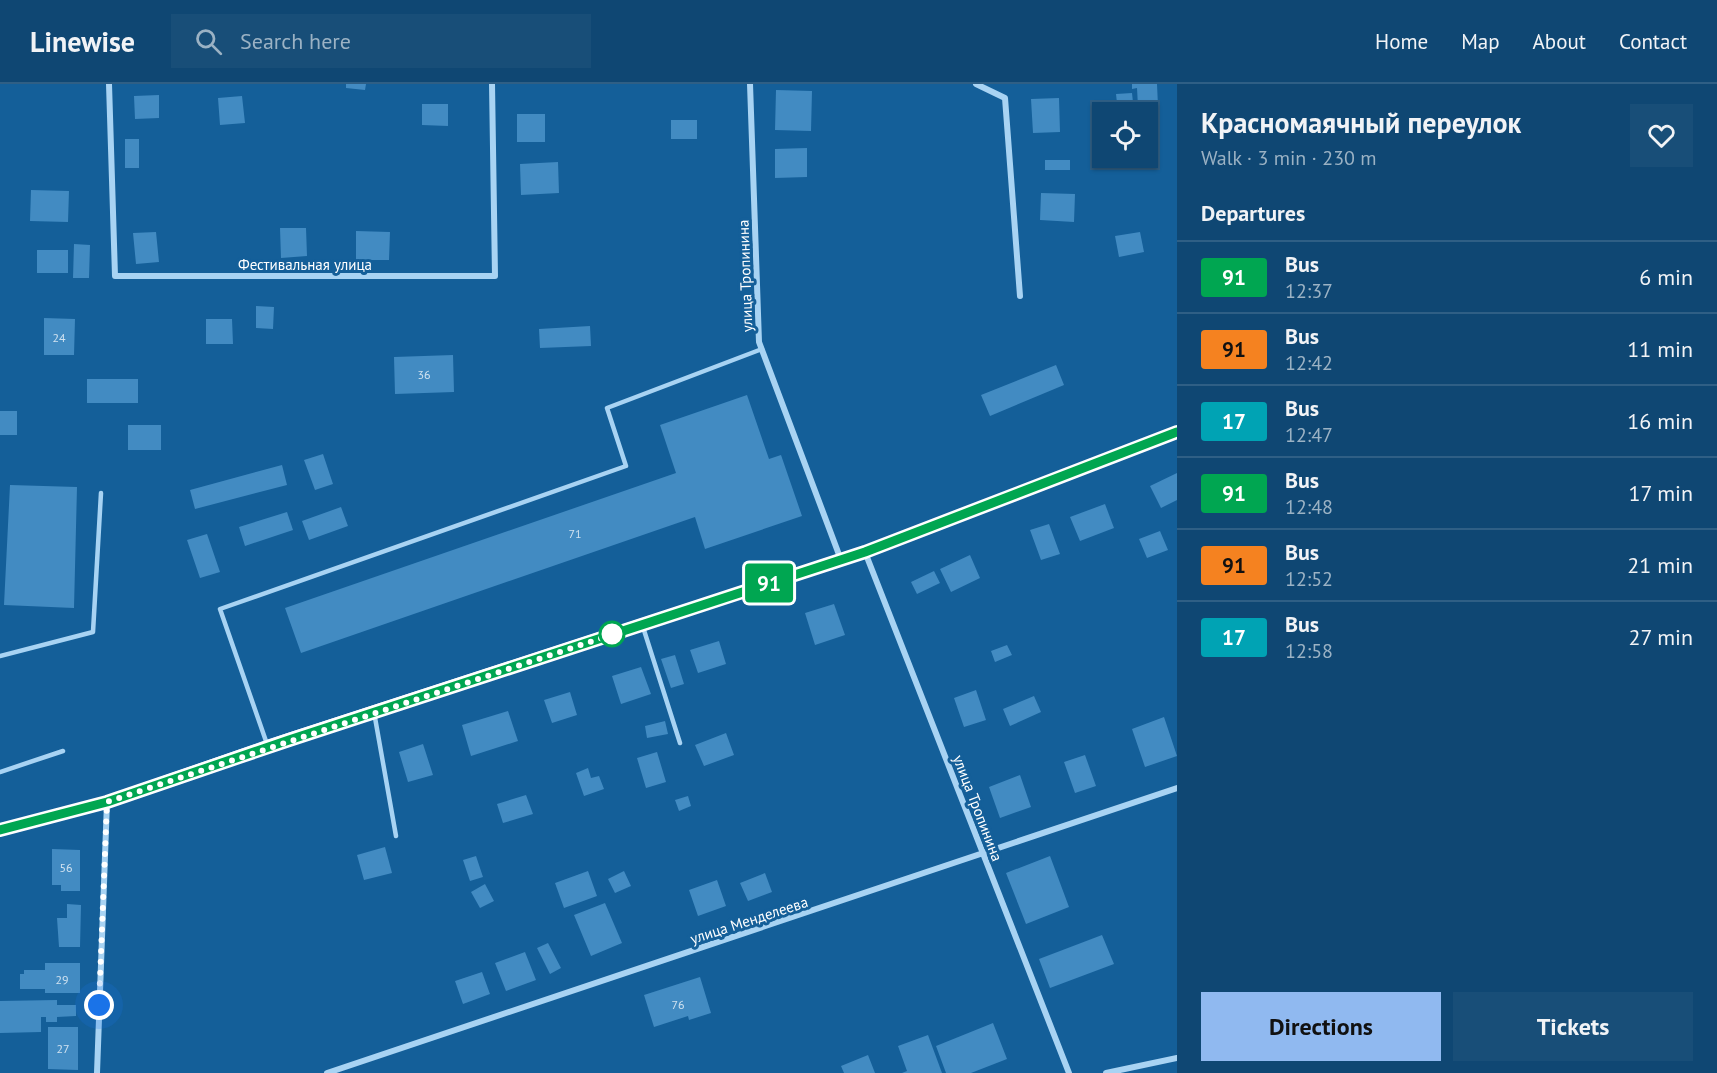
<!DOCTYPE html>
<meta charset="utf-8">
<style>
body{margin:0;font-family:"PT Sans",sans-serif;background:#184e78;color:#f1f3f6;height:100vh;display:flex;flex-direction:column;font-size:22px;white-space:nowrap}
*{box-sizing:border-box;margin:0}
p{font-size:20px;color:#9bb2c4}
.icon{flex:none;width:33px;height:33px;fill:none;stroke:currentColor;stroke-width:2;stroke-linecap:round;stroke-linejoin:round}
.map{position:relative;flex:1;overflow:hidden}
.drawer{display:flex;flex-direction:column;background:#0f4773;width:540px}
.drawer>*{flex:none}
.badge{padding:0 12px;border-radius:4px;font-size:21px;line-height:39px}
.buttons{position:absolute;left:1092px;top:18px;display:grid;gap:12px}
.buttons a{display:grid;place-items:center;width:66px;height:66px;border-radius:0px;background:#0f4773;box-shadow:0 2px 4px #0004,0 0 0 2px #2f5f85;font-size:30px}
.you{position:absolute;width:30px;height:30px;margin:-15px;border:4px solid #fff;border-radius:50%;background:#1a73e8;box-shadow:0 0 0 9px #1a73e833}
.map>.badge{position:absolute;translate:-50% -50%;box-shadow:0 0 0 3px #fff}
h2{padding:0 24px;font-size:22px;line-height:54px}
.round{display:grid;place-items:center;flex:none;width:63px;height:63px;border-radius:0px;background:#184e78}
.head{display:flex;align-items:center;justify-content:space-between;height:102px;padding:0 24px}
h1{font-size:28px;font-weight:600;line-height:45px}
.primary-button{display:flex;gap:12px;margin-top:auto;padding:12px 24px}
.primary-button a{flex:1;height:69px;border-radius:0px;background:#90b9f0;color:#111;font-size:24px;font-weight:600;line-height:69px;text-align:center}
.primary-button a+a{background:#184e78;color:#f1f3f6}
ul{padding:0;list-style:none}
li{display:flex;align-items:center;gap:18px;height:72px;padding:0 24px;border-top:2px solid #2f5f85}
li div{flex:1}
li b{display:block;font-size:22px}
li em{font-style:normal}
li .badge{min-width:66px;font-weight:700;text-align:center}
header{display:flex;align-items:center;gap:36px;box-sizing:border-box;height:84px;padding:0 30px;background:#0f4773;border-bottom:2px solid #2f5f85}
header strong{font-size:28px}
nav{display:flex;gap:33px;margin-inline-start:auto;font-size:21px}
.search{width:420px;height:54px;background:#184e78;display:flex;align-items:center;gap:15px;box-sizing:border-box;padding:0 21px;border-radius:0px;color:#9bb2c4;font-size:22px}
main{display:flex;flex:1;min-height:0}
.map>svg:first-child{display:block}
.building{fill:#428bc2}
.lines{fill:none;stroke-linecap:round;stroke-linejoin:round}
.service{stroke:#a8d3f3;stroke-width:4.5}
.minor{stroke:#a8d3f3;stroke-width:6}
.secondary{stroke:#d7ecfc;stroke-width:12}
.line-casing{stroke:#fff;stroke-width:14}
.line{stroke:#00a651;stroke-width:9}
.walk{stroke:#fff;stroke-width:6;stroke-dasharray:0 10.8}
.stop-dot{fill:#fff;stroke:#00a651;stroke-width:3}
.labels{text-anchor:middle;dominant-baseline:central;stroke-width:6;stroke-linejoin:round;paint-order:stroke}
.number-label{font-size:12px;fill:#d0e2f0}
.street-label{font-size:15px;fill:#fff;stroke:#145f99}
</style>
<header>
<strong>Linewise</strong>
<div class="search"><svg class="icon" aria-label="search" viewBox="0 0 24 24"><circle cx="10" cy="10" r="6"/><path d="M15 15l6 6"/></svg>Search here</div>
<nav><a>Home</a><a>Map</a><a>About</a><a>Contact</a></nav>
</header>
<main>
<div class="map">
<svg width="1177" height="989" viewBox="0 0 1177 989">
<rect width="100%" height="100%" fill="#145f99"/>
<!-- building -->
<path class="building" d="M346 0H366L365 6 346 4Z
M1132 0H1157L1158 22 1138 23 1137 4 1132 5Z
M776 6 812 7 811 47 775 46Z
M1132 9 1134 28H1118L1116 10Z
M159 11V34L135 35 134 12Z
M242 12 245 39 220 41 218 14Z
M1059 14 1060 48 1033 49 1031 15Z
M422 20H448V42L422 41Z
M517 30H545V58H517Z
M671 36H697V55H671Z
M125 55H139V84H125Z
M807 64V93L775 94V65Z
M1045 76H1070V86H1045Z
M558 78 559 109 521 111 520 80Z
M31 106 69 107 68 138 30 137Z
M1041 109 1075 110 1074 138 1040 136Z
M280 144H306L307 172 281 174Z
M356 147 390 148 389 176H356Z
M156 148 159 178 136 180 133 149Z
M1140 148 1144 168 1119 173 1115 152Z
M74 160 90 161 89 194H73Z
M37 166H68V189H37Z
M256 222 274 223 273 245 256 244Z
M44 234 75 235 74 271H44Z
M206 235H232L233 260H206Z
M590 242 591 262 540 264 539 245Z
M453 271 454 308 395 310 394 273Z
M1056 281 1064 301 990 332 981 311Z
M87 295H138V319H87Z
M747 311 769 375 781 371 802 432 705 465 695 433 301 569 285 524 676 389 660 341Z
M0 327H17V351H0Z
M128 341H161V366H128Z
M323 370 333 400 315 406 304 376Z
M282 381 287 401 195 425 190 406Z
M1177 389V416L1161 424 1150 402Z
M10 401 77 403 74 524 4 521Z
M1105 420 1114 444 1080 457 1070 433Z
M341 423 348 442 309 456 302 437Z
M287 428 293 446 245 462 239 443Z
M1049 440 1060 470 1041 476 1030 446Z
M1160 447 1168 466 1147 474 1139 455Z
M207 450 220 488 200 494 187 456Z
M970 471 980 494 951 508 940 485Z
M934 487 940 499 917 510 911 498Z
M834 520 845 551 815 561 805 529Z
M719 557 726 580 698 589 690 566Z
M1007 561 1012 571 995 578 991 567Z
M675 571 684 600 671 604 661 575Z
M641 583 651 610 621 620 612 592Z
M976 606 986 636 964 643 954 614Z
M570 608 577 631 552 639 544 616Z
M1034 612 1041 628 1010 642 1003 625Z
M508 627 518 657 471 672 462 641Z
M1164 633 1177 672 1145 683 1132 645Z
M665 637 668 650 647 654 645 642Z
M726 649 734 671 704 682 695 661Z
M423 660 433 691 408 698 399 668Z
M657 668 666 698 646 704 637 674Z
M1085 671 1096 702 1075 709 1064 678Z
M588 684 591 694 599 692 604 705 584 712 576 689Z
M1020 691 1031 723 1000 734 989 703Z
M526 711 533 730 503 739 497 720Z
M688 712 691 722 679 727 675 716Z
M385 763 392 789 364 796 357 771Z
M52 765 80 766V807H61V801H52Z
M476 772 483 793 470 797 463 776Z
M1050 772 1069 823 1026 840 1006 789Z
M588 787 597 812 564 824 555 799Z
M624 787 631 802 615 809 608 795Z
M765 789 772 808 748 817 740 799Z
M717 796 726 822 698 832 689 806Z
M485 800 494 817 480 824 471 808Z
M605 819 622 859 591 872 574 831Z
M67 820 81 821 80 863H59L57 834H67Z
M1102 851 1114 880 1050 904 1039 875Z
M548 859 561 884 550 890 537 864Z
M525 868 536 896 506 907 495 879Z
M45 879H80V909H45V905H20V890H24V886H45Z
M482 888 490 910 463 920 455 897Z
M700 893 711 929 689 936 688 932 654 943 644 911Z
M57 916V921H76V932L57 933V938H46V933H41V948L0 949V917Z
M993 939 1007 975 971 989H946L936 962Z
M48 943H78V986L48 985Z
M928 951 942 989H902L907 987 898 962Z
M868 971 875 989H844L841 982Z"/>
<g class="lines">
<!-- service -->
<path class="service" d="M642 540 680 659
M0 572 93 548 101 409
M374 628 396 752
M267 660 220 525 626 382 607 324 762 265
M0 688 63 667"/>
<!-- minor -->
<path class="minor" d="M109 0 115 192H495L492 0
M750 0 759 258 841 476
M976 0 1005 14 1020 212
M865 468 1069 989
M97 989 107 718
M327 989 1177 704
M1106 989 1177 974"/>
<!-- secondary -->
<path class="secondary" d="M0 746 107 718 267 662 865 468 1177 348"/>
</g>
<g class="lines">
<!-- line casing -->
<g class="line-casing">
<path id="line" d="M0 746 107 718 289 656 865 468 1177 348"/>
</g>
<!-- line -->
<use href="#line" class="line"/>
<!-- walk -->
<path class="walk" d="M99 921 107 718 620 548 612 550"/>
</g>
<!-- markers -->
<circle class="stop-dot" cx="612" cy="550" r="12"/>
<g class="labels">
<!-- number labels -->
<g class="number-label">
<text x="59" y="253">24</text>
<text x="424" y="290">36</text>
<text x="575" y="449">71</text>
<text x="66" y="783">56</text>
<text x="62" y="895">29</text>
<text x="678" y="920">76</text>
<text x="63" y="964">27</text>
</g>
<!-- street labels -->
<g class="street-label">
<text x="305" y="180">Фестивальная улица</text>
<text transform="translate(745 192) rotate(-92)">улица Тропинина</text>
<text transform="translate(978 724) rotate(69)">улица Тропинина</text>
<text transform="translate(749 836) rotate(-18)">улица Менделеева</text>
</g>
</g>
</svg>
<div class="buttons">
<a><svg class="icon" aria-label="locate" viewBox="0 0 24 24"><circle cx="12" cy="12" r="6"/><path d="M12 2v4M12 18v4M2 12h4M18 12h4"/></svg></a>
</div>
<div class="you" style="left:99px;top:921px"></div>
<b class="badge" style="left:769px;top:499px;background:#00a651;color:#fff">91</b>
</div>
<section class="drawer">
<div class="head"><div><h1>Красномаячный переулок</h1><p>Walk · 3 min · 230 m</p></div><a class="round"><svg class="icon" aria-label="heart" viewBox="0 0 24 24"><path d="M12 20l-8-8c-3-5 5-10 8-4 3-6 11-1 8 4z"/></svg></a></div>
<h2>Departures</h2>
<ul>
<li><span class="badge" style="background:#00a651;color:#fff">91</span><div><b>Bus</b><p>12:37</p></div><em>6 min</em></li>
<li><span class="badge" style="background:#f58220;color:#111">91</span><div><b>Bus</b><p>12:42</p></div><em>11 min</em></li>
<li><span class="badge" style="background:#00a3b4;color:#fff">17</span><div><b>Bus</b><p>12:47</p></div><em>16 min</em></li>
<li><span class="badge" style="background:#00a651;color:#fff">91</span><div><b>Bus</b><p>12:48</p></div><em>17 min</em></li>
<li><span class="badge" style="background:#f58220;color:#111">91</span><div><b>Bus</b><p>12:52</p></div><em>21 min</em></li>
<li><span class="badge" style="background:#00a3b4;color:#fff">17</span><div><b>Bus</b><p>12:58</p></div><em>27 min</em></li>
</ul>
<div class="primary-button"><a>Directions</a><a>Tickets</a></div>
</section>
</main>
